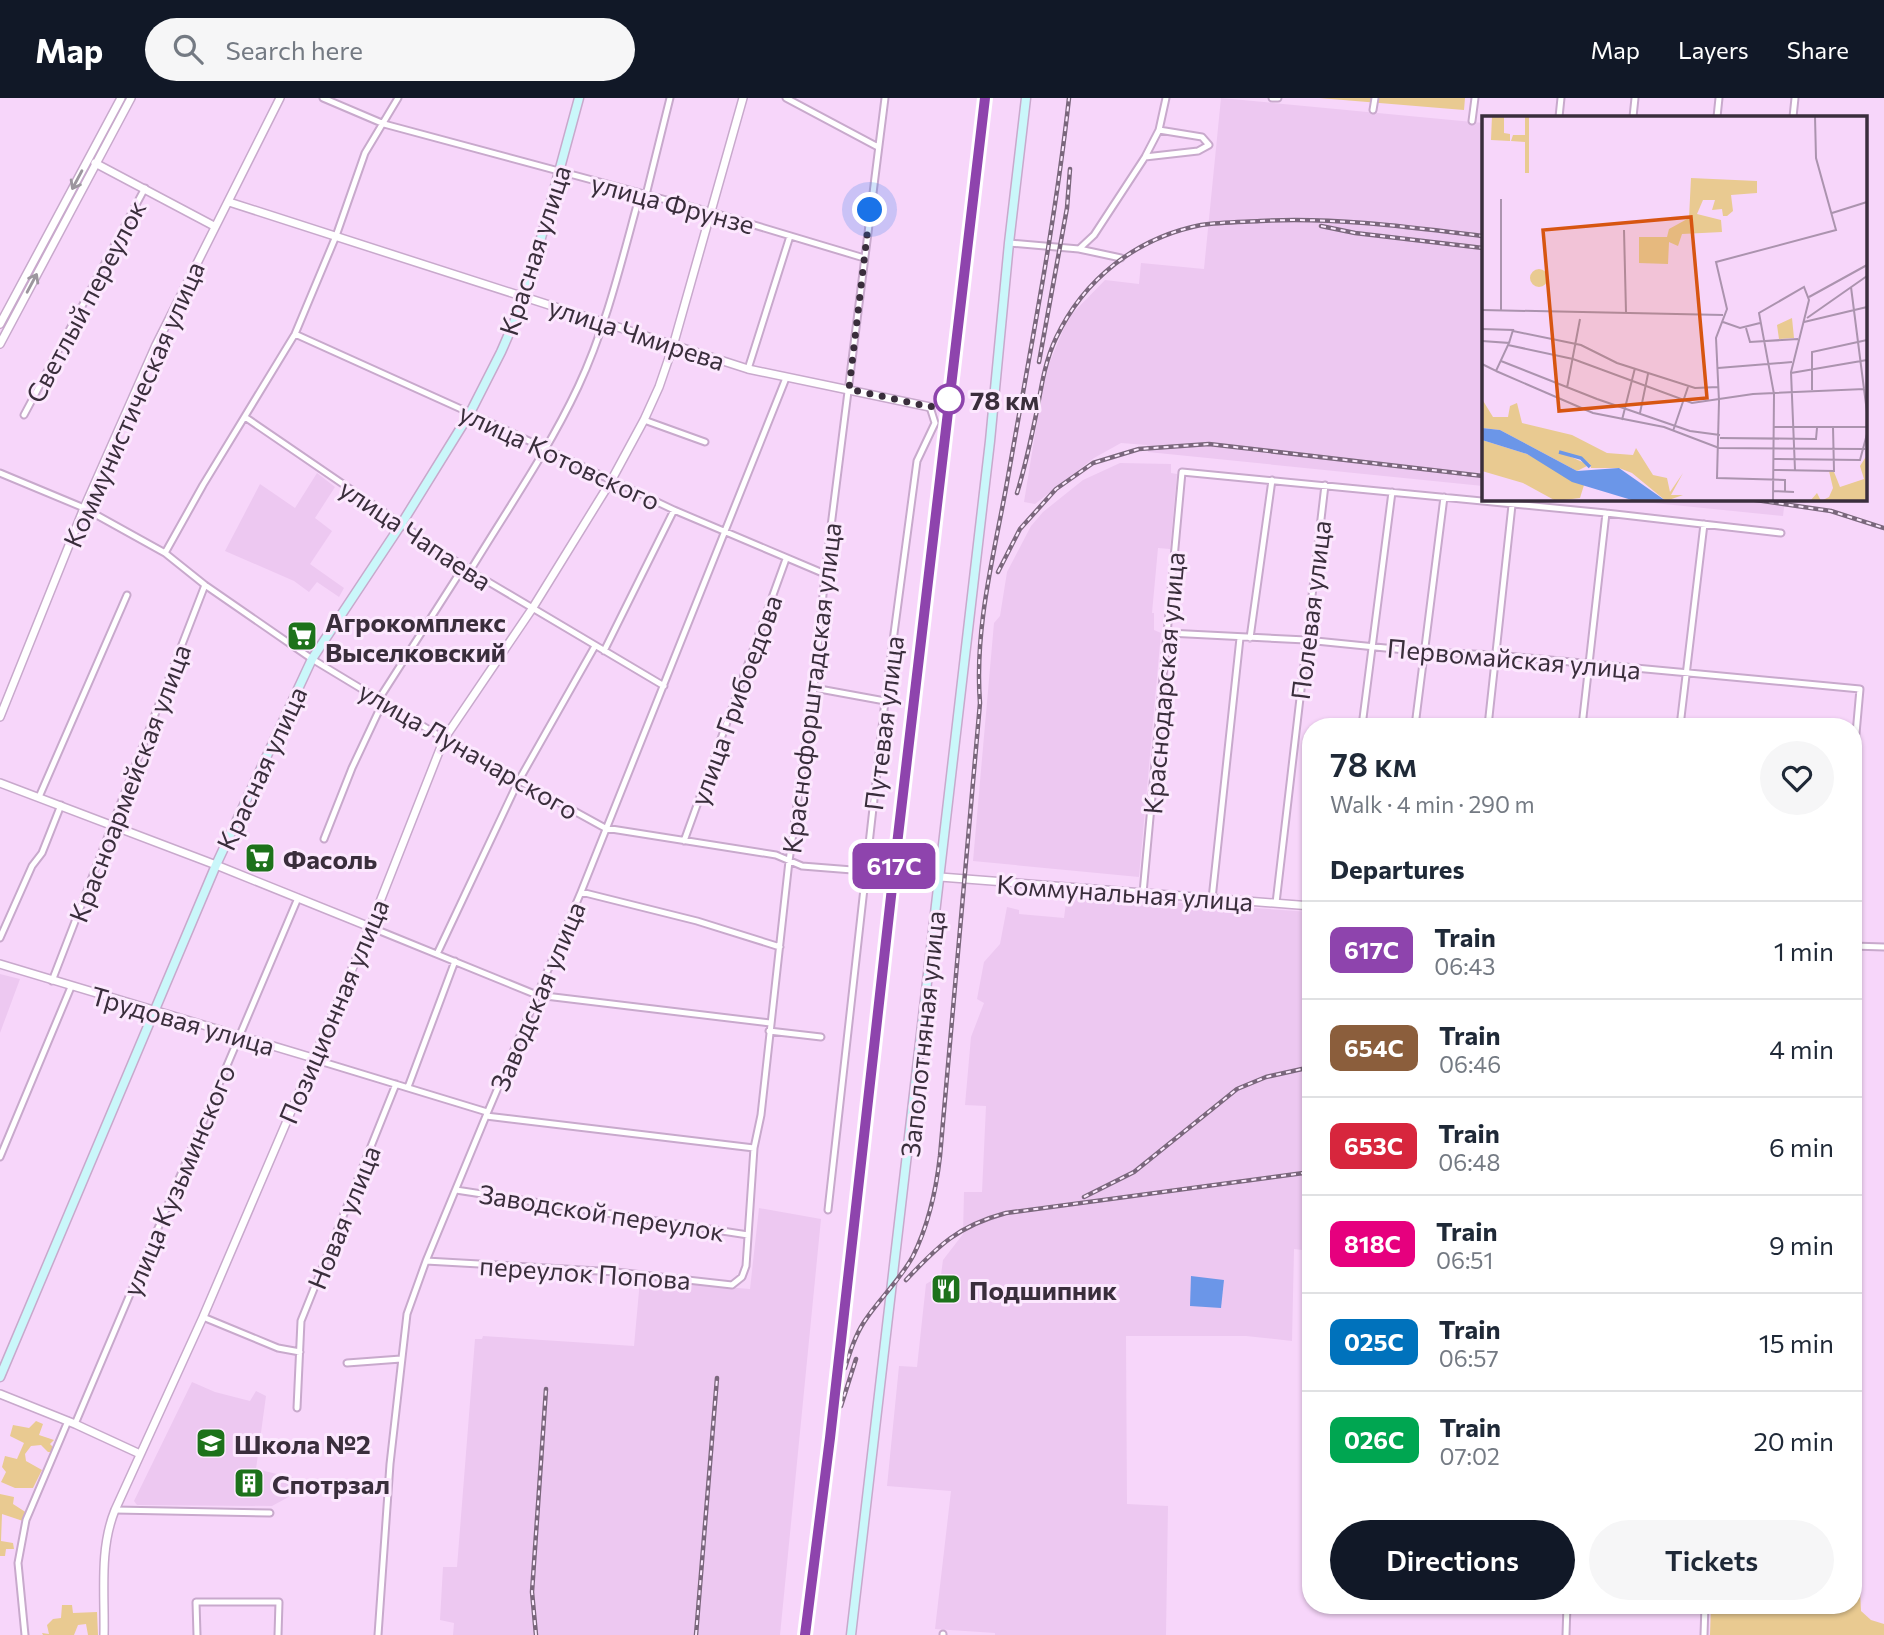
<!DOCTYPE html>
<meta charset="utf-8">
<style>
body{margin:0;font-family:Commissioner,sans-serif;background:#f6f6f7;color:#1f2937;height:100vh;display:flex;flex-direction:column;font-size:26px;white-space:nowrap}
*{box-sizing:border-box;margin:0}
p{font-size:23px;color:#747a83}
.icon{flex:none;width:38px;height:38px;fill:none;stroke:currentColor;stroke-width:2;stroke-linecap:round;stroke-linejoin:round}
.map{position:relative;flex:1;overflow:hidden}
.panel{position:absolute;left:1302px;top:620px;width:560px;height:896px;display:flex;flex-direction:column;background:#fff;border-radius:28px;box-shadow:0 2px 5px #0004}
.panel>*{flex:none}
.badge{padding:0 14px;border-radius:10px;font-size:24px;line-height:46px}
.you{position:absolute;width:35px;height:35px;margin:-18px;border:5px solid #fff;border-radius:50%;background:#1a73e8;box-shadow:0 0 0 10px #1a73e833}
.map>.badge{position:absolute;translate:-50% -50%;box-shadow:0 0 0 4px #fff}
h2{padding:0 28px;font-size:26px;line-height:63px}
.round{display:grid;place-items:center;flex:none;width:74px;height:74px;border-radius:37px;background:#f6f6f7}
.head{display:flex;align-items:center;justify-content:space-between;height:119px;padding:0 28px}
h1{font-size:33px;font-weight:600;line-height:52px}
.button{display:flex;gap:14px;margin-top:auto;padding:14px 28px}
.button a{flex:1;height:80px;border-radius:42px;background:#111827;color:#fff;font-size:28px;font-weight:600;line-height:80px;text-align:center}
.button a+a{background:#f6f6f7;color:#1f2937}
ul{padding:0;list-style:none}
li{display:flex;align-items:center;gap:21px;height:98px;padding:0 28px;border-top:2px solid #e0e1e3}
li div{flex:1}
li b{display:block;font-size:26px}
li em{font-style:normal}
li .badge{min-width:77px;font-weight:700;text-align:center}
header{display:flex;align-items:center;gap:42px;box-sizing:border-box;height:98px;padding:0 35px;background:#111827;color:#fff}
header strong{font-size:33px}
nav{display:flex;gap:38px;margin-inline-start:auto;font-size:24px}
.search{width:490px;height:63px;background:#f6f6f7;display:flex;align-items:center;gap:18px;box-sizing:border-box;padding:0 24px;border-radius:38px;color:#747a83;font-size:26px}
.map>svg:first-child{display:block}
.built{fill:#edc8f1}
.green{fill:#e9ca91}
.water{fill:#6b96e8}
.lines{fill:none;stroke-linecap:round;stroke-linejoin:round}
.minor-casing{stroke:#c8a9cc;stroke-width:9}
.tertiary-casing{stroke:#c8a9cc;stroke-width:10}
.secondary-casing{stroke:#c8a9cc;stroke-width:11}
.minor{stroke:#fff;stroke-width:5}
.tertiary{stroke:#fff;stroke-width:7}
.secondary{stroke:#caf7fa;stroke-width:8}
.rail-casing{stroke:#7a677c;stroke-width:4.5}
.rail{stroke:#fce8fe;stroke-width:2;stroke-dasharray:5;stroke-linecap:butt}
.oneway{stroke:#9c969e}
.line-casing{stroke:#fff;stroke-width:16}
.line{stroke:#8e44ad;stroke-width:10}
.walk{stroke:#3a2e3c;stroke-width:7;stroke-dasharray:0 12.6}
.stop-dot{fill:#fff;stroke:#8e44ad;stroke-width:3.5}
.labels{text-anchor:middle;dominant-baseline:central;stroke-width:6;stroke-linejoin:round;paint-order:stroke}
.street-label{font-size:26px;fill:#3a2e3c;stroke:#fce8fe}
.stop-label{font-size:26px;font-weight:bold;fill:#3a2e3c;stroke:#fce8fe;text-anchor:start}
.poi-label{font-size:26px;font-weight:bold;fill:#3a2e3c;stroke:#fce8fe;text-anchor:start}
.inset-river{fill:none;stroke:#6b96e8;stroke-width:3.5}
.inset-road{fill:none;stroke:#ab93ae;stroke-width:2}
.view{fill:#d75511;fill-opacity:0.15;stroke:#d75511;stroke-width:3.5}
.inset-edge{fill:none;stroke:#3a2e3c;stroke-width:3.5}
</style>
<header>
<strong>Map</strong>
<div class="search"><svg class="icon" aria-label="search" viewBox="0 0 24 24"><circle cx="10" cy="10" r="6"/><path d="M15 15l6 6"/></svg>Search here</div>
<nav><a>Map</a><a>Layers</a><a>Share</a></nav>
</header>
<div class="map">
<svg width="1884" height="1537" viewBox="0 0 1884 1537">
<rect width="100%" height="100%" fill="#f7d6fa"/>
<!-- built -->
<path class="built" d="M1221 0 1483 25V388L1148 354 1147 347 1121 345 1094 360 1035 406 1024 404 1041 299 1049 266 1068 220 1105 182 1139 186 1141 165 1204 171Z
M1120 365 1171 366V375L1177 376 1170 451 1158 450 1152 515H1154V532L1161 535 1139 779 973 763 994 525 1000 518 1007 474 1031 428 1043 414 1083 382Z
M317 375 335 389 315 420 332 433 310 466 344 490 339 499 317 484 309 494 294 483 225 453 260 386 295 410Z
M1614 401H1785L1783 418Z
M1067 797 1311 814V1153L1294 1151 1292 1243 1246 1238H1126L1127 1406 1168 1408 1166 1537H995V1535L935 1531 951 1393 887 1388 899 1268 917 1269 926 1186 941 1177 943 1162 963 1136 964 1094H982L986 1008 965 1007 971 939 984 905 977 901 984 864 1000 846 1007 809 1019 812V816L1064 820Z
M0 876 20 881 0 935Z
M759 1110 821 1121 780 1537H453L454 1525 440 1522 443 1469H457L475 1241H482L483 1238 634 1248 640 1182 750 1191Z
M192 1284 215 1294 250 1303 256 1293 266 1298 256 1371 298 1381 296 1395 272 1408 137 1407 134 1403Z"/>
<!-- green -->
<path class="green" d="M1319 0H1465L1464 12Z
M36 1323 43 1326 39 1337 54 1342 50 1346 53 1349 51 1354H48L41 1347 31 1348 25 1356 26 1363 42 1372 33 1390H15L1 1384 6 1374 2 1369 5 1358 17 1361 24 1345 10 1338 13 1327 29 1330Z
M0 1396 14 1399 13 1406 27 1415 23 1423 2 1416 1 1443 13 1445 14 1451H6L5 1458H0Z
M1853 1463 1859 1471 1861 1513 1871 1522 1884 1526V1537H1710L1711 1507H1853Z
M62 1507H72L73 1515 97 1514 98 1537H88L86 1526 78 1527 74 1537H43L42 1535 49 1536 47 1527 53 1521 61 1520Z"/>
<!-- water -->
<path class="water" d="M1191 1178 1224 1182 1221 1210 1190 1208Z"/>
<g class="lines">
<!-- minor casing -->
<g class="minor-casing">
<path id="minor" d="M323 0 384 26 711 114 864 160
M786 0 878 49
M1272 0H1278
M1373 12 1375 0
M1559 19 1561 0
M1633 19 1635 0
M1717 19 1719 0
M1793 19 1795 0
M1472 23 1475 0
M1145 59 1198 53 1209 47 1202 39 1159 32
M646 97 670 0
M1009 145 1079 151 1094 137 1145 59 1159 32 1166 0
M1079 151 1121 160
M295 236 470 315 674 412 825 476
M748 271 790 138
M24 317 145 90
M245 319 470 473 664 588
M644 322 705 344
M0 375 84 410 165 455 205 487 312 561 456 648 605 730 776 757 802 768 865 773
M165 455 203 387 295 236 336 138 365 55 398 0
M470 473C507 412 548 353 578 289 607 227 622 161 640 96
M1168 535 1306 542 1425 554 1496 557 1860 591 1853 669
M1250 540 1272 382
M604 553 674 412
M814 590 885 603
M379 601 464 468
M1362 628 1392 394
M1415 628 1444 399
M1488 628 1512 407
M1582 628 1606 415
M1680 628 1704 426
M39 699 127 497
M324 741 352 670 383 604
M684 743 786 461
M581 794 697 823 780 849
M1143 795 1182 374 1606 415 1781 435
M1212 801 1240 540
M1276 805 1325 387
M370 829 537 897 770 925
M0 840 32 768 42 755 61 707
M1853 848 1884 849
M437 856 518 684 595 548
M52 883 205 487
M769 933 821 939
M313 961 487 1014
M408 989 455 863
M486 1018 754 1050
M0 1059 71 889
M456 1092 748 1137
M828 1112 885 603 917 363 935 325 930 309
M426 1163 616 1174 732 1187 742 1179 746 1168 754 1050 761 1017 789 763 814 590 825 476 885 0
M203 1219 278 1250 300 1254
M347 1265 401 1261
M297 1310 301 1223 396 986
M75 1326 298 800
M115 1412 270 1415
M25 1537 18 1465 26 1422 68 1323
M197 1537 196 1504H279L278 1537
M378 1537 390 1366 407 1216 426 1163 486 1018 581 794 786 280
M943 1537V1536
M1566 1537 1567 1507
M1704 1537 1705 1507"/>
</g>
<!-- tertiary casing -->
<g class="tertiary-casing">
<path id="tertiary" d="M95 65 214 128
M229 104 748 271 930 309
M0 226 121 0
M0 246 131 0
M0 619 84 410 156 247 280 0
M0 685 216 767 370 829
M940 779 1311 808
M0 866 313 960
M0 1296 75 1326 140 1356
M104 1537C105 1496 99 1451 115 1412L203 1219 370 829 444 641 532 511 611 383 644 322 659 289 673 248 743 0"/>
</g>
<!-- secondary casing -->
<g class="secondary-casing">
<path id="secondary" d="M0 1279 216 767 312 561 402 425 470 315 501 254 525 199 579 0
M851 1537 990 343 1009 145 1026 0"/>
</g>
<!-- minor -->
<use href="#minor" class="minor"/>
<!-- tertiary -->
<use href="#tertiary" class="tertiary"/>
<!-- secondary -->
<use href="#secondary" class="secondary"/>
<!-- rail casing -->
<g class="rail-casing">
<path id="rail" d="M1321 128 1355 135 1483 150
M1039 264 1067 110 1070 71
M1017 395C1026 366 1032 337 1038 307 1042 284 1046 261 1056 240 1084 181 1136 140 1201 127 1220 124 1241 124 1260 123 1335 119 1409 129 1483 138
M1749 401 1831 413 1884 430
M998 474 1020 431 1056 391 1093 365 1139 351 1209 346 1483 378
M1084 1099 1134 1074 1237 991 1266 979 1311 969
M906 1182C939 1147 958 1128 1006 1115L1311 1074
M845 1270C850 1254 855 1238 864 1224 879 1201 900 1182 913 1158 929 1126 936 1093 940 1058L980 605C974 529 995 453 1008 379 1030 253 1055 127 1069 0
M841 1308 856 1261
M536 1537 532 1494 546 1291
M696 1537 717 1280
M805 1537 824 1390 985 0"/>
</g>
<!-- rail -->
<use href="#rail" class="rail"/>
</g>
<!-- one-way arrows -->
<defs><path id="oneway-shaft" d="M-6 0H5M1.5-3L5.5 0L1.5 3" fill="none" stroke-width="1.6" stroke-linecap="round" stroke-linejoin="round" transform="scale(1.75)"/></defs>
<g class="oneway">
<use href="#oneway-shaft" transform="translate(77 82) rotate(118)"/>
<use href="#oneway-shaft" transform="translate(32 185) rotate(-62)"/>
</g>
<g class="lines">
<!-- line casing -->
<g class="line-casing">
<path id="line" d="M805 1537 830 1340 894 772 985 0"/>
</g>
<!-- line -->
<use href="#line" class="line"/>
<!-- walk -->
<path class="walk" d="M870 112 849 291 930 309 949 301"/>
</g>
<!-- icons -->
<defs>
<g id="supermarket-square" transform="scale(1.575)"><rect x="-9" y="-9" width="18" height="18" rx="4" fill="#1d721b" stroke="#fce8fe"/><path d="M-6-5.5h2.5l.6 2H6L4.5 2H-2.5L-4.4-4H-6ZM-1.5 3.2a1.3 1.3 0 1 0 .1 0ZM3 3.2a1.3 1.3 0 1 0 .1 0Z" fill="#fff"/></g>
<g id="restaurant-square" transform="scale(1.575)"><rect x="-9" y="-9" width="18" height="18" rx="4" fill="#1d721b" stroke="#fce8fe"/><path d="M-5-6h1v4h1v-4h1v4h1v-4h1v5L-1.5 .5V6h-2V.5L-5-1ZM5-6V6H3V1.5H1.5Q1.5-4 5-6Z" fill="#fff"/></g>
<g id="school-square" transform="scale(1.575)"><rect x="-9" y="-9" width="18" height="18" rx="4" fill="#1d721b" stroke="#fce8fe"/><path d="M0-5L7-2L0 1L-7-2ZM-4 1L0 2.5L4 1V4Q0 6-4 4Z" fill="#fff"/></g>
<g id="building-square" transform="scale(1.575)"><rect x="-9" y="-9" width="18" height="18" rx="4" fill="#1d721b" stroke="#fce8fe"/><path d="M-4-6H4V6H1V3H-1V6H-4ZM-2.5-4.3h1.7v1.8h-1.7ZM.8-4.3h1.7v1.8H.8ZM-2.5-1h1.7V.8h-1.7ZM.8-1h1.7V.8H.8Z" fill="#fff"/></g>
</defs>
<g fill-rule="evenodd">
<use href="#supermarket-square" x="302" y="538"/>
<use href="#supermarket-square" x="260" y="760"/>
<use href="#restaurant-square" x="946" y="1191"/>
<use href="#school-square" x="211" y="1345"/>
<use href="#building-square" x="249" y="1385"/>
</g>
<!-- markers -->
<circle class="stop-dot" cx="949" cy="301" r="14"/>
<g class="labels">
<!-- street labels -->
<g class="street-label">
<text transform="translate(673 105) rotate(15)">улица Фрунзе</text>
<text transform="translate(534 152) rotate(-72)">Красная улица</text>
<text transform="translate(85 203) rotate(-62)">Светлый переулок</text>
<text transform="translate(637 235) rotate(18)">улица Чмирева</text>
<text transform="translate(133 306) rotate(-66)">Коммунистическая улица</text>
<text transform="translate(560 358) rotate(25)">улица Котовского</text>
<text transform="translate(416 436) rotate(34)">улица Чапаева</text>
<text transform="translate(1310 512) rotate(-83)">Полевая улица</text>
<text transform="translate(1514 560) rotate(5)">Первомайская улица</text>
<text transform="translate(1163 585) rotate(-85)">Краснодарская улица</text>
<text transform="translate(811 590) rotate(-83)">Краснофорштадская улица</text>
<text transform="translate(735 602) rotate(-70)">улица Грибоедова</text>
<text transform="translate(883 625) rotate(-83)">Путевая улица</text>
<text transform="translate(469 652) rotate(30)">улица Луначарского</text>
<text transform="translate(261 670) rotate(-65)">Красная улица</text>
<text transform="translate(129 685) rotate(-69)">Красноармейская улица</text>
<text transform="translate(1125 794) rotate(4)">Коммунальная улица</text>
<text transform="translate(537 898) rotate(-67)">Заводская улица</text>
<text transform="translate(333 913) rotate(-67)">Позиционная улица</text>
<text transform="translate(183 922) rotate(16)">Трудовая улица</text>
<text transform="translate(922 936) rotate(-84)">Заполотняная улица</text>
<text transform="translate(178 1082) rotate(-67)">улица Кузьминского</text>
<text transform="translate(602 1114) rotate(9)">Заводской переулок</text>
<text transform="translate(343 1119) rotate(-68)">Новая улица</text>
<text transform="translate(585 1174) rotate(4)">переулок Попова</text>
</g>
<!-- stop labels -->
<g class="stop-label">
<text x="970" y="301">78 км</text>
</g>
<!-- poi labels -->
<g class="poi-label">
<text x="325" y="523">Агрокомплекс<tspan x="325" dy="30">Выселковский</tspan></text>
<text x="283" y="760">Фасоль</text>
<text x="969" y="1191">Подшипник</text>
<text x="234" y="1345">Школа №2</text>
<text x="272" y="1385">Спотрзал</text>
</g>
</g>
<!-- overview -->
<g transform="translate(1482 18)">
<rect width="385" height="385" fill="#f7d6fa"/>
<path d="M10 0H22V17L28 18V25L9 24ZM43 0H47V57H43V26L29 25 31 19H43ZM209 62 275 65V77L249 79 251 95 245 100H241L240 93 230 94 233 84H221L215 98 239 104 240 116 200 118 196 130 187 126 186 148 157 147V121H185L187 113 207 102ZM48 162a9 9 0 1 1 18 0a9 9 0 1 1-18 0ZM310 202 312 222 297 223 295 209ZM0 283 11 301H26L28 290 35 287 40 307 90 319 125 337 151 339 154 332 171 359 185 362 188 376 201 357 189 379H201L184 385 150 357 137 352H109L108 348 99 341 78 336 107 349 95 355 18 314 0 312ZM0 324 45 338 102 369 98 382 74 385 41 367 0 355ZM385 339V385H334L329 384 335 377 339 385 347 381 351 372 347 355 352 356 358 371 382 363 378 350Z" fill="#e9ca91"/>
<path d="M0 312 18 314 95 355 137 352 184 385H153L90 366 45 338 0 324Z" fill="#6b96e8"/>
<path class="inset-river" d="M77 336 99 342 108 351"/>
<path class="inset-road" d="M19 83V195M350 97 385 86M142 114 144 196M369 171 382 273M327 181 385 149M0 194 241 199M325 202 385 160M241 206 258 212 278 207M322 206 385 191M264 212 268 226 316 223M0 213 31 214 27 227M31 215 99 229 135 247 213 272 236 271M0 225 27 227 14 255 0 248M26 229 91 243 210 287 271 278 382 273 385 296M19 245 115 283 208 315 238 319M236 252 310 246M14 255 111 297 182 311 237 332 383 333M309 257 385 244M85 272 98 203M330 274V236L385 224M237 285 235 362 303 364V376M237 285 234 222 245 193 234 146 354 114 334 42 333 0M158 297 166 258M140 304 153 252M292 311H385M191 315 206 271M238 322 334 323 335 312M291 343 378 344 385 318M291 354 352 355 351 311M291 375 312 376M291 385 292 278 277 197 322 171 327 184 309 256 313 354"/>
<path class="view" d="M209 101 225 282 77 295 61 114Z"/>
<rect width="385" height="385" class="inset-edge"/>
</g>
</svg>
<div class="you" style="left:870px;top:112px"></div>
<b class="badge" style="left:894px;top:768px;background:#8e44ad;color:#fff">617C</b>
<section class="panel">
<div class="head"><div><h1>78 км</h1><p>Walk · 4 min · 290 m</p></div><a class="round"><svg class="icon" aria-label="heart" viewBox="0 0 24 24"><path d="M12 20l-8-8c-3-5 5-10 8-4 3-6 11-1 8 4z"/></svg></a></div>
<h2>Departures</h2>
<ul>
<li><span class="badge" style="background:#8e44ad;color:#fff">617C</span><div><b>Train</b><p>06:43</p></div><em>1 min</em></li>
<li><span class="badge" style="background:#8b5e3c;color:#fff">654С</span><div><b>Train</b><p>06:46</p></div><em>4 min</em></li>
<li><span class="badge" style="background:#d7263d;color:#fff">653С</span><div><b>Train</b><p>06:48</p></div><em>6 min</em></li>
<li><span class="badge" style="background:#e6007e;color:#fff">818С</span><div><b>Train</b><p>06:51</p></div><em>9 min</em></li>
<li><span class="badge" style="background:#0072bc;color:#fff">025С</span><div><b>Train</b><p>06:57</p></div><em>15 min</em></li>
<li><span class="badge" style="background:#00a651;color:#fff">026С</span><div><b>Train</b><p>07:02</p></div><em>20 min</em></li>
</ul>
<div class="button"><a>Directions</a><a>Tickets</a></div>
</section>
</div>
